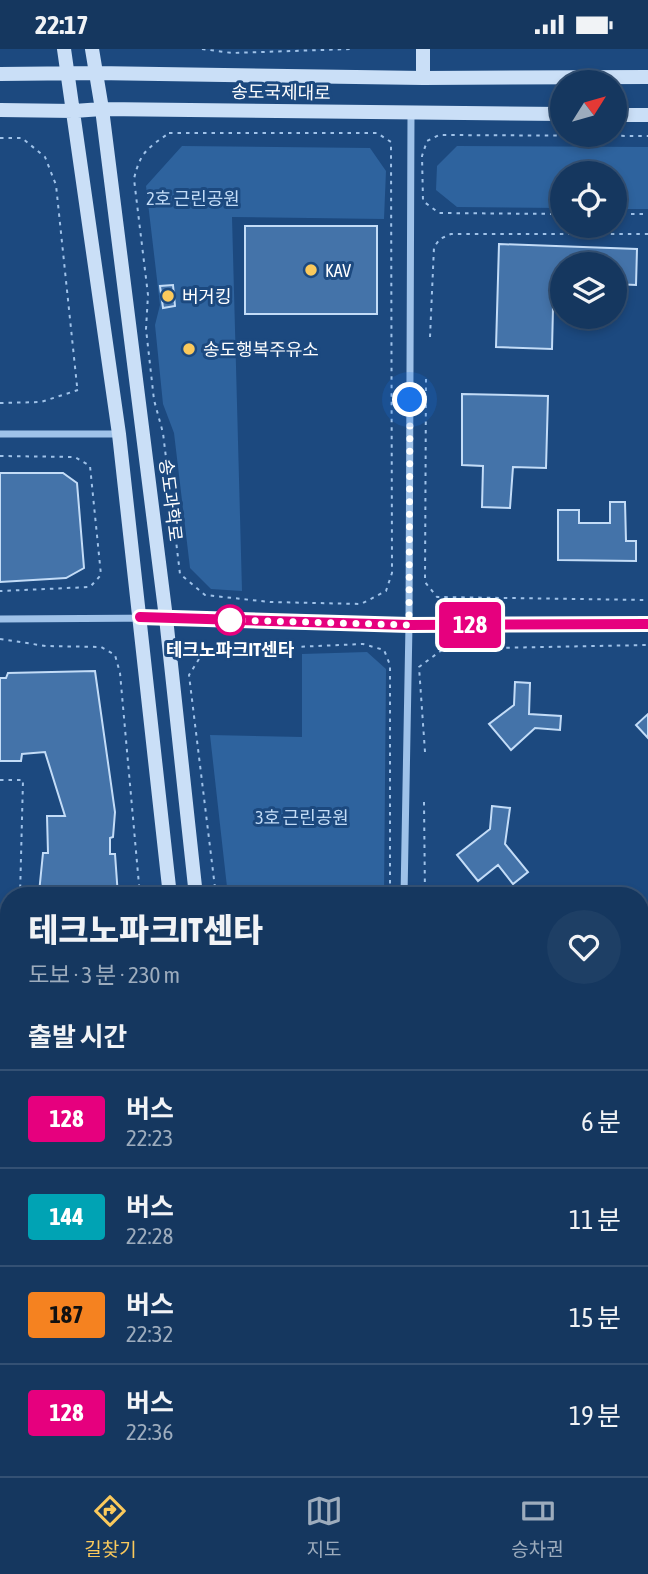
<!DOCTYPE html>
<html lang="ko">
<meta charset="utf-8">
<style>
body{margin:0;font-family:"Asap Condensed","Noto Sans KR",sans-serif;background:#1e3f65;color:#f1f3f6;height:100vh;display:flex;flex-direction:column;font-size:26px;white-space:nowrap}
*{box-sizing:border-box;margin:0}
p{font-size:23px;color:#9dacbd}
.icon{flex:none;width:38px;height:38px;fill:none;stroke:currentColor;stroke-width:2;stroke-linecap:round;stroke-linejoin:round}
.map{position:relative;flex:1;overflow:hidden}
.sheet{position:absolute;left:0px;top:838px;width:649px;height:590px;display:flex;flex-direction:column;background:#15375f;border-radius:28px 28px 0 0;box-shadow:0 4px 10px #0003,0 0 0 2px #345174}
.sheet>*{flex:none}
.badge{padding:0 14px;border-radius:5px;font-size:24px;line-height:46px}
.needle{width:46px;rotate:53deg}
.buttons{position:absolute;left:550px;top:21px;display:grid;gap:14px}
.buttons a{display:grid;place-items:center;width:77px;height:77px;border-radius:50%;background:#15375f;box-shadow:0 4px 10px #0003,0 0 0 2px #345174;font-size:35px}
.you{position:absolute;width:35px;height:35px;margin:-18px;border:5px solid #fff;border-radius:50%;background:#1a73e8;box-shadow:0 0 0 10px #1a73e833}
.map>.badge{position:absolute;translate:-50% -50%;box-shadow:0 0 0 4px #fff}
h2{padding:0 28px;font-size:26px;line-height:63px}
.round{display:grid;place-items:center;flex:none;width:74px;height:74px;border-radius:37px;background:#1e3f65}
.headline{display:flex;align-items:center;justify-content:space-between;height:119px;padding:0 28px}
h1{font-size:33px;font-weight:800;line-height:52px}
ul{padding:0;list-style:none}
li{display:flex;align-items:center;gap:21px;height:98px;padding:0 28px;border-top:2px solid #345174}
li div{flex:1}
li b{display:block;font-size:26px}
li em{font-style:normal}
li .badge{min-width:77px;font-weight:700;text-align:center}
.status{display:flex;justify-content:space-between;align-items:center;height:49px;padding:0 35px;background:#15375f;direction:ltr}
.status svg{height:19px;fill:currentColor}
.menu{display:flex;justify-content:space-around;align-items:center;height:98px;border-top:2px solid #345174;background:#15375f;font-size:19px;color:#9dacbd}
.menu a{display:grid;justify-items:center;gap:4px}
.menu .selected{color:#fac95c}
.map>svg:first-child{display:block}
.green{fill:#2e639e}
.building{fill:#4473a9;stroke:#c3dcf7;stroke-width:2}
.lines{fill:none;stroke-linecap:round;stroke-linejoin:round}
.path{stroke:#9fc2e9;stroke-width:2;stroke-dasharray:3.5 5;stroke-linecap:butt}
.lane{stroke:#9fc2e9;stroke-width:5}
.street{stroke:#9fc2e9;stroke-width:7}
.secondary{stroke:#cadff7;stroke-width:14}
.line-casing{stroke:#fff;stroke-width:16}
.line{stroke:#e6007e;stroke-width:10}
.walk{stroke:#fff;stroke-width:7;stroke-dasharray:0 12.6}
.poi-dot{fill:#fac95c;stroke:#1c497f;stroke-width:2.5}
.stop-dot{fill:#fff;stroke:#e6007e;stroke-width:3.5}
.labels{text-anchor:middle;dominant-baseline:central;stroke-width:6;stroke-linejoin:round;paint-order:stroke}
.street-label{font-size:18px;fill:#fff;stroke:#1c497f}
.park-label{font-size:18px;fill:#c3dcf7;stroke:#1c497f}
.poi-label{font-size:18px;fill:#fff;stroke:#1c497f;text-anchor:start}
.stop-label{font-size:18px;font-weight:bold;fill:#fff;stroke:#1c497f}
</style>
<div class="status"><b>22:17</b><svg viewBox="0 0 49 12"><path d="M0 12V9h3v3zM5 12V6h3v6zM10 12V3h3v9zM15 12V0h3v12zM26 1h20v11H26zM47 4h2v5h-2z"/></svg></div>
<div class="map">
<svg width="648" height="1427" viewBox="0 0 648 1427">
<rect width="100%" height="100%" fill="#1c497f"/>
<!-- green -->
<path class="green" d="M182 97 370 99 386 122 384 170 232 168 242 542 211 540 190 519 174 384 163 355 155 276 160 256 146 137Z
M457 97 648 98V160H614V124H562V159L457 158 436 141 437 117Z
M367 603 386 620 384 847H228L210 686 302 688V605Z
M292 1419H382V1427H293Z"/>
<!-- building -->
<path class="building" d="M245 177H377V265H245Z
M499 195 637 200 636 236 614 235V215H562V259H553L552 300 496 298Z
M173 236 175 257 163 259 160 237Z
M462 345 548 347 546 419 513 418 510 459 482 458 483 417 462 416Z
M0 424H63L77 434 84 519 66 529 0 533Z
M610 453H625L626 492H636V512L558 511V461H579V474H610Z
M95 622 115 763 113 788 110 789V805H115L118 847H46L39 844 43 804H48L47 767H65L45 703 22 705 21 712H0V629H6L8 624Z
M515 633 530 634 529 665 561 667 560 681 535 679 511 701 489 675 514 656Z
M648 665V689L636 676Z
M492 757 510 759 505 795 528 823 513 835 498 816 478 832 457 806 490 780Z"/>
<g class="lines">
<!-- path -->
<path class="path" d="M202 0 232 4 351 0
M169 84H377L391 93 392 524 386 542 361 555 270 553 205 546 180 525 163 384 154 351 146 280 148 246 134 130C140 103 148 99 169 84Z
M0 89H22L45 108 56 136 77 337
M562 165 439 164 423 152 422 107 427 92 439 86 648 87
M614 165H648
M430 288 434 198 440 190 451 185H648
M426 330 425 533 437 548 648 551
M0 354 41 353 78 341
M0 407 75 408 90 417 101 526 90 538 0 542
M0 590 46 597 101 598 115 606 120 624 140 847
M425 703 419 618 443 600 648 596
M0 731H23L20 847
M424 753 425 847
M216 847 189 626 204 602 363 595 384 601 390 616V847
M640 979H648
M640 1021H648
M640 1227H648
M640 1264H648
M640 1290 641 1318
M642 1318H648
M640 1411H648
M277 1419 278 1427
M576 1419V1427
M609 1419V1427
M206 1427V1419
M321 1427V1419"/>
<!-- lane -->
<path class="lane" d="M640 1238H648
M595 1419V1427"/>
<!-- street -->
<path class="street" d="M0 385H119
M0 570 166 569 409 576 648 574
M404 847 409 576 411 64
M640 1002H648
M399 1427V1419"/>
<!-- secondary -->
<path class="secondary" d="M64 0 119 385 170 847
M92 0 102 60 166 569 196 847
M0 25 95 24 423 29 648 28
M423 29V0
M0 61 74 62 102 60 562 65
M614 66H648
M228 1419 229 1427
M259 1419 260 1427"/>
</g>
<g class="lines">
<!-- line casing -->
<g class="line-casing">
<path id="line" d="M140 568 409 576 648 575"/>
</g>
<!-- line -->
<use href="#line" class="line"/>
<!-- walk -->
<path class="walk" d="M230 571 409 576 410 351"/>
</g>
<!-- markers -->
<g class="poi-dot">
<circle cx="311" cy="221" r="7"/>
<circle cx="168" cy="247" r="7"/>
<circle cx="189" cy="300" r="7"/>
</g>
<circle class="stop-dot" cx="230" cy="571" r="14"/>
<g class="labels">
<!-- street labels -->
<g class="street-label">
<text transform="translate(281 43) rotate(1)">송도국제대로</text>
<text transform="translate(171 451) rotate(83)">송도과학로</text>
</g>
<!-- park labels -->
<g class="park-label">
<text x="193" y="149">2호 근린공원</text>
<text x="302" y="768">3호 근린공원</text>
</g>
<!-- poi labels -->
<g class="poi-label">
<text x="325" y="221">KAV</text>
<text x="182" y="247">버거킹</text>
<text x="203" y="300">송도행복주유소</text>
</g>
<!-- stop labels -->
<g class="stop-label">
<text x="230" y="600">테크노파크IT센타</text>
</g>
</g>
</svg>
<div class="buttons">
<a><svg class="needle" viewBox="-14 -14 28 28"><path d="M0-13l5 13h-10z" fill="#e53935"/><path d="M0 13l5-13h-10z" fill="#9dacbd"/></svg></a>
<a><svg class="icon" aria-label="locate" viewBox="0 0 24 24"><circle cx="12" cy="12" r="6"/><path d="M12 2v4M12 18v4M2 12h4M18 12h4"/></svg></a>
<a><svg class="icon" aria-label="layers" viewBox="0 0 24 24"><path d="M12 4l9 5-9 5-9-5zM3 14l9 5 9-5"/></svg></a>
</div>
<div class="you" style="left:410px;top:351px"></div>
<b class="badge" style="left:470px;top:576px;background:#e6007e;color:#fff">128</b>
<section class="sheet">
<div class="headline"><div><h1>테크노파크IT센타</h1><p>도보 · 3 분 · 230 m</p></div><a class="round"><svg class="icon" aria-label="heart" viewBox="0 0 24 24"><path d="M12 20l-8-8c-3-5 5-10 8-4 3-6 11-1 8 4z"/></svg></a></div>
<h2>출발 시간</h2>
<ul>
<li><span class="badge" style="background:#e6007e;color:#fff">128</span><div><b>버스</b><p>22:23</p></div><em>6 분</em></li>
<li><span class="badge" style="background:#00a3b4;color:#fff">144</span><div><b>버스</b><p>22:28</p></div><em>11 분</em></li>
<li><span class="badge" style="background:#f58220;color:#111">187</span><div><b>버스</b><p>22:32</p></div><em>15 분</em></li>
<li><span class="badge" style="background:#e6007e;color:#fff">128</span><div><b>버스</b><p>22:36</p></div><em>19 분</em></li>
</ul>
</section>
</div>
<nav class="menu">
<a class="selected"><svg class="icon" aria-label="directions" viewBox="0 0 24 24"><path d="M12 3l9 9-9 9-9-9zM9 14v-3h6M13 9l2 2-2 2"/></svg>길찾기</a>
<a><svg class="icon" aria-label="map" viewBox="0 0 24 24"><path d="M3 6l6-2 6 2 6-2v14l-6 2-6-2-6 2zM9 4v14M15 6v14"/></svg>지도</a>
<a><svg class="icon" aria-label="tickets" viewBox="0 0 24 24"><path d="M3 7h18v10H3zM15 7v10"/></svg>승차권</a>
</nav>
